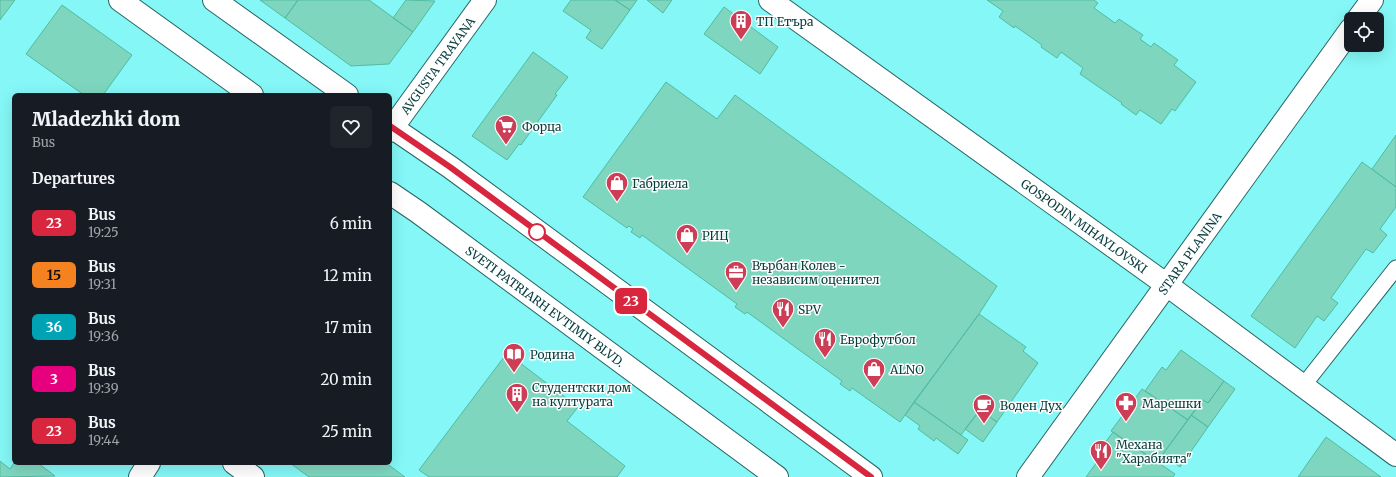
<!DOCTYPE html>
<meta charset="utf-8">
<style>
body{margin:0;font-family:Merriweather,serif;background:#20242c;color:#f1f3f6;height:100vh;display:flex;flex-direction:column;font-size:15px;white-space:nowrap}
*{box-sizing:border-box;margin:0}
p{font-size:13px;color:#9ea1a6}
.icon{flex:none;width:22px;height:22px;fill:none;stroke:currentColor;stroke-width:2;stroke-linecap:round;stroke-linejoin:round}
.map{position:relative;flex:1;overflow:hidden}
.panel{position:absolute;left:12px;top:93px;width:380px;height:372px;display:flex;flex-direction:column;background:#171b24;border-radius:6px;box-shadow:0 4px 16px #0002}
.panel>*{flex:none}
.badge{padding:0 8px;border-radius:6px;font-size:14px;line-height:26px}
.buttons{position:absolute;left:1344px;top:12px;display:grid;gap:8px}
.buttons a{display:grid;place-items:center;width:40px;height:40px;border-radius:6px;background:#171b24;box-shadow:0 4px 16px #0002;font-size:20px}
.map>.badge{position:absolute;translate:-50% -50%;box-shadow:0 0 0 2px #fff}
h2{padding:0 20px;font-size:15px;line-height:36px}
.round{display:grid;place-items:center;flex:none;width:42px;height:42px;border-radius:6px;background:#20242c}
.overview{display:flex;align-items:center;justify-content:space-between;height:68px;padding:0 20px}
h1{font-size:19px;font-weight:800;line-height:30px}
ul{padding:0;list-style:none}
li{display:flex;align-items:center;gap:12px;height:52px;padding:0 20px}
li div{flex:1}
li b{display:block;font-size:15px}
li em{font-style:normal}
li .badge{min-width:44px;font-weight:700;text-align:center}
.map>svg:first-child{display:block}
.building{fill:#7ed6be;stroke:#52bba1}
.lines{fill:none;stroke-linecap:round;stroke-linejoin:round}
.lane-casing{stroke:#286665;stroke-width:17}
.street-casing{stroke:#286665;stroke-width:24}
.secondary-casing{stroke:#286665;stroke-width:24}
.primary-casing{stroke:#286665;stroke-width:24}
.lane{stroke:#fff;stroke-width:15}
.street{stroke:#fff;stroke-width:22}
.secondary{stroke:#fff;stroke-width:22}
.primary{stroke:#fff;stroke-width:22}
.line-casing{stroke:#fff;stroke-width:9}
.line{stroke:#d7263d;stroke-width:6}
.stop-dot{fill:#fff;stroke:#d7263d;stroke-width:2}
.labels{text-anchor:middle;dominant-baseline:central;stroke-width:3;stroke-linejoin:round;paint-order:stroke}
.poi-label{font-size:12px;fill:#053c3c;stroke:#fff;text-anchor:start}
.street-label{font-size:12px;fill:#053c3c;stroke:#fff}
</style>
<div class="map">
<svg width="1396" height="477" viewBox="0 0 1396 477">
<rect width="100%" height="100%" fill="#84f7f6"/>
<!-- building -->
<path class="building" d="M0 0H15L0 20Z
M260 0H298L285 18Z
M298 0H369L413 32 389 64 351 66 285 18Z
M406 0 435 1 413 32 393 18Z
M571 0H615L630 10 602 49 586 38 591 30 563 11Z
M615 0H637L630 10Z
M647 0H672L663 13Z
M987 0H1094L1098 3 1094 8 1115 23 1119 19 1143 35 1140 39 1151 47 1154 43 1178 60 1174 65 1196 82 1175 111 1172 109 1161 124 1140 110 1136 115 1121 104 1122 103 1080 74 1083 68 1061 52 1057 58 1041 47 1042 45 1015 26 1014 28 999 17 1003 11Z
M62 5 132 55 103 95H84L26 54Z
M724 7 778 47 760 74 704 34Z
M533 52 568 77 555 94 557 95 521 145 519 144 507 160 472 136Z
M666 82 717 119 735 95 997 286 979 314 900 422 852 388 850 391 840 384 842 381 747 312 745 314 735 307 737 304 642 235 640 238 631 232 633 229 629 226 627 228 583 197Z
M1396 135V187L1372 169Z
M1362 162 1396 187V207L1380 229 1387 235 1373 253 1366 249 1331 298 1338 303 1324 321 1317 316 1295 348 1251 316Z
M979 314 1026 347 1023 351 1038 363 997 422 980 410 961 435 914 402Z
M1181 350 1224 381 1208 403 1203 400 1188 420 1145 391 1162 367 1166 370Z
M507 353 578 407 567 421 625 466 617 477H429L419 470Z
M1224 381 1235 389 1208 427 1191 415 1203 400 1208 403Z
M1142 389 1188 420 1157 462 1111 431Z
M914 402 968 440 958 454 936 438 934 441 918 429 920 426 905 415Z
M980 410 997 422 983 442 965 429Z
M1191 415 1208 427 1180 467 1163 454Z
M1113 432 1175 474 1173 477H1086L1099 459 1095 456Z
M1326 437 1381 477H1298Z
M0 461 10 469 14 463H38L55 476 0 477Z
M290 463H386L405 477H309Z"/>
<g class="lines">
<!-- lane casing -->
<g class="lane-casing">
<path id="lane" d="M1303 386 1396 268"/>
</g>
<!-- street casing -->
<g class="street-casing">
<g id="street">
<path id="s1" d="M770 0 1167 285 1396 455"/>
<path d="M1358 19 1372 0"/>
<path d="M234 463 253 477"/>
<path id="s2" d="M1028 477 1351 29"/>
</g>
</g>
<!-- secondary casing -->
<g class="secondary-casing">
<g id="secondary">
<path id="s3" d="M390 131 485 0"/>
<path d="M140 477 149 463"/>
</g>
</g>
<!-- primary casing -->
<g class="primary-casing">
<g id="primary">
<path d="M120 0 252 95"/>
<path d="M214 0 347 95"/>
<path d="M390 126 450 167 871 477"/>
<path id="s4" d="M390 193 418 212 777 477"/>
</g>
</g>
<!-- lane -->
<use href="#lane" class="lane"/>
<!-- street -->
<use href="#street" class="street"/>
<!-- secondary -->
<use href="#secondary" class="secondary"/>
<!-- primary -->
<use href="#primary" class="primary"/>
</g>
<g class="lines">
<!-- line casing -->
<g class="line-casing">
<path id="line" d="M390 126 450 167 871 477"/>
</g>
<!-- line -->
<use href="#line" class="line"/>
</g>
<!-- icons -->
<defs>
<g id="building-pin" transform="scale(1.15)"><path d="M0 17L-7.5 6A9.5 9.5 0 1 1 7.5 6Z" fill="#cd3d56" stroke="#fff"/><path d="M-4-6H4V6H1V3H-1V6H-4ZM-2.5-4.3h1.7v1.8h-1.7ZM.8-4.3h1.7v1.8H.8ZM-2.5-1h1.7V.8h-1.7ZM.8-1h1.7V.8H.8Z" fill="#fff"/></g>
<g id="supermarket-pin" transform="scale(1.15)"><path d="M0 17L-7.5 6A9.5 9.5 0 1 1 7.5 6Z" fill="#cd3d56" stroke="#fff"/><path d="M-6-5.5h2.5l.6 2H6L4.5 2H-2.5L-4.4-4H-6ZM-1.5 3.2a1.3 1.3 0 1 0 .1 0ZM3 3.2a1.3 1.3 0 1 0 .1 0Z" fill="#fff"/></g>
<g id="shop-pin" transform="scale(1.15)"><path d="M0 17L-7.5 6A9.5 9.5 0 1 1 7.5 6Z" fill="#cd3d56" stroke="#fff"/><path d="M-5-2.5h2.3a2.7 3.5 0 0 1 5.4 0H5L5.5 6h-11ZM-1.5-2.5h3a1.5 2.3 0 0 0-3 0Z" fill="#fff"/></g>
<g id="office-pin" transform="scale(1.15)"><path d="M0 17L-7.5 6A9.5 9.5 0 1 1 7.5 6Z" fill="#cd3d56" stroke="#fff"/><path d="M-6-3h4V-5.5h4V-3h4V5H-6ZM-1-4.5V-3h2v-1.5ZM-6 0V1H6V0Z" fill="#fff"/></g>
<g id="restaurant-pin" transform="scale(1.15)"><path d="M0 17L-7.5 6A9.5 9.5 0 1 1 7.5 6Z" fill="#cd3d56" stroke="#fff"/><path d="M-5-6h1v4h1v-4h1v4h1v-4h1v5L-1.5 .5V6h-2V.5L-5-1ZM5-6V6H3V1.5H1.5Q1.5-4 5-6Z" fill="#fff"/></g>
<g id="library-pin" transform="scale(1.15)"><path d="M0 17L-7.5 6A9.5 9.5 0 1 1 7.5 6Z" fill="#cd3d56" stroke="#fff"/><path d="M-6-4Q-3-5.5-.7-3.5V5Q-3 3-6 4ZM6-4Q3-5.5 .7-3.5V5Q3 3 6 4Z" fill="#fff"/></g>
<g id="pharmacy-pin" transform="scale(1.15)"><path d="M0 17L-7.5 6A9.5 9.5 0 1 1 7.5 6Z" fill="#cd3d56" stroke="#fff"/><path d="M-2-6h4v4h4v4h-4v4h-4v-4h-4v-4h4Z" fill="#fff"/></g>
<g id="cafe-pin" transform="scale(1.15)"><path d="M0 17L-7.5 6A9.5 9.5 0 1 1 7.5 6Z" fill="#cd3d56" stroke="#fff"/><path d="M-5.5-4.5H6V0H3Q3 3.5 0 3.5H-2.5Q-5.5 3.5-5.5 0ZM3-3.2v2h1.7v-2ZM-6 4.5H4V6H-6Z" fill="#fff"/></g>
</defs>
<g fill-rule="evenodd">
<use href="#building-pin" x="741" y="21"/>
<use href="#supermarket-pin" x="506" y="126"/>
<use href="#shop-pin" x="617" y="183"/>
<use href="#shop-pin" x="687" y="235"/>
<use href="#office-pin" x="736" y="272"/>
<use href="#restaurant-pin" x="783" y="309"/>
<use href="#restaurant-pin" x="825" y="339"/>
<use href="#library-pin" x="514" y="354"/>
<use href="#shop-pin" x="874" y="369"/>
<use href="#building-pin" x="517" y="394"/>
<use href="#pharmacy-pin" x="1126" y="403"/>
<use href="#cafe-pin" x="984" y="405"/>
<use href="#restaurant-pin" x="1101" y="451"/>
</g>
<!-- markers -->
<circle class="stop-dot" cx="537" cy="232" r="8"/>
<g class="labels">
<!-- poi labels -->
<g class="poi-label">
<text x="756" y="21">ТП Етъра</text>
<text x="522" y="126">Форца</text>
<text x="632" y="183">Габриела</text>
<text x="702" y="235">РИЦ</text>
<text x="752" y="265">Върбан Колев -<tspan x="752" dy="14">независим оценител</tspan></text>
<text x="798" y="309">SPV</text>
<text x="840" y="339">Еврофутбол</text>
<text x="530" y="354">Родина</text>
<text x="890" y="369">ALNO</text>
<text x="532" y="387">Студентски дом<tspan x="532" dy="14">на културата</tspan></text>
<text x="1142" y="403">Марешки</text>
<text x="1000" y="405">Воден Дух</text>
<text x="1116" y="444">Механа<tspan x="1116" dy="14">"Харабията"</tspan></text>
</g>
<!-- street labels -->
<g class="street-label">
<text stroke="none"><textPath href="#s3" startOffset="81">AVGUSTA TRAYANA</textPath></text>
<text stroke="none"><textPath href="#s1" startOffset="387">GOSPODIN MIHAYLOVSKI</textPath></text>
<text stroke="none"><textPath href="#s2" startOffset="276">STARA PLANINA</textPath></text>
<text stroke="none"><textPath href="#s4" startOffset="192">SVETI PATRIARH EVTIMIY BLVD.</textPath></text>
</g>
</g>
</svg>
<div class="buttons">
<a><svg class="icon" aria-label="locate" viewBox="0 0 24 24"><circle cx="12" cy="12" r="6"/><path d="M12 2v4M12 18v4M2 12h4M18 12h4"/></svg></a>
</div>
<b class="badge" style="left:631px;top:301px;background:#d7263d;color:#fff">23</b>
<section class="panel">
<div class="overview"><div><h1>Mladezhki dom</h1><p>Bus</p></div><a class="round"><svg class="icon" aria-label="heart" viewBox="0 0 24 24"><path d="M12 20l-8-8c-3-5 5-10 8-4 3-6 11-1 8 4z"/></svg></a></div>
<h2>Departures</h2>
<ul>
<li><span class="badge" style="background:#d7263d;color:#fff">23</span><div><b>Bus</b><p>19:25</p></div><em>6 min</em></li>
<li><span class="badge" style="background:#f58220;color:#111">15</span><div><b>Bus</b><p>19:31</p></div><em>12 min</em></li>
<li><span class="badge" style="background:#00a3b4;color:#fff">36</span><div><b>Bus</b><p>19:36</p></div><em>17 min</em></li>
<li><span class="badge" style="background:#e6007e;color:#fff">3</span><div><b>Bus</b><p>19:39</p></div><em>20 min</em></li>
<li><span class="badge" style="background:#d7263d;color:#fff">23</span><div><b>Bus</b><p>19:44</p></div><em>25 min</em></li>
</ul>
</section>
</div>
